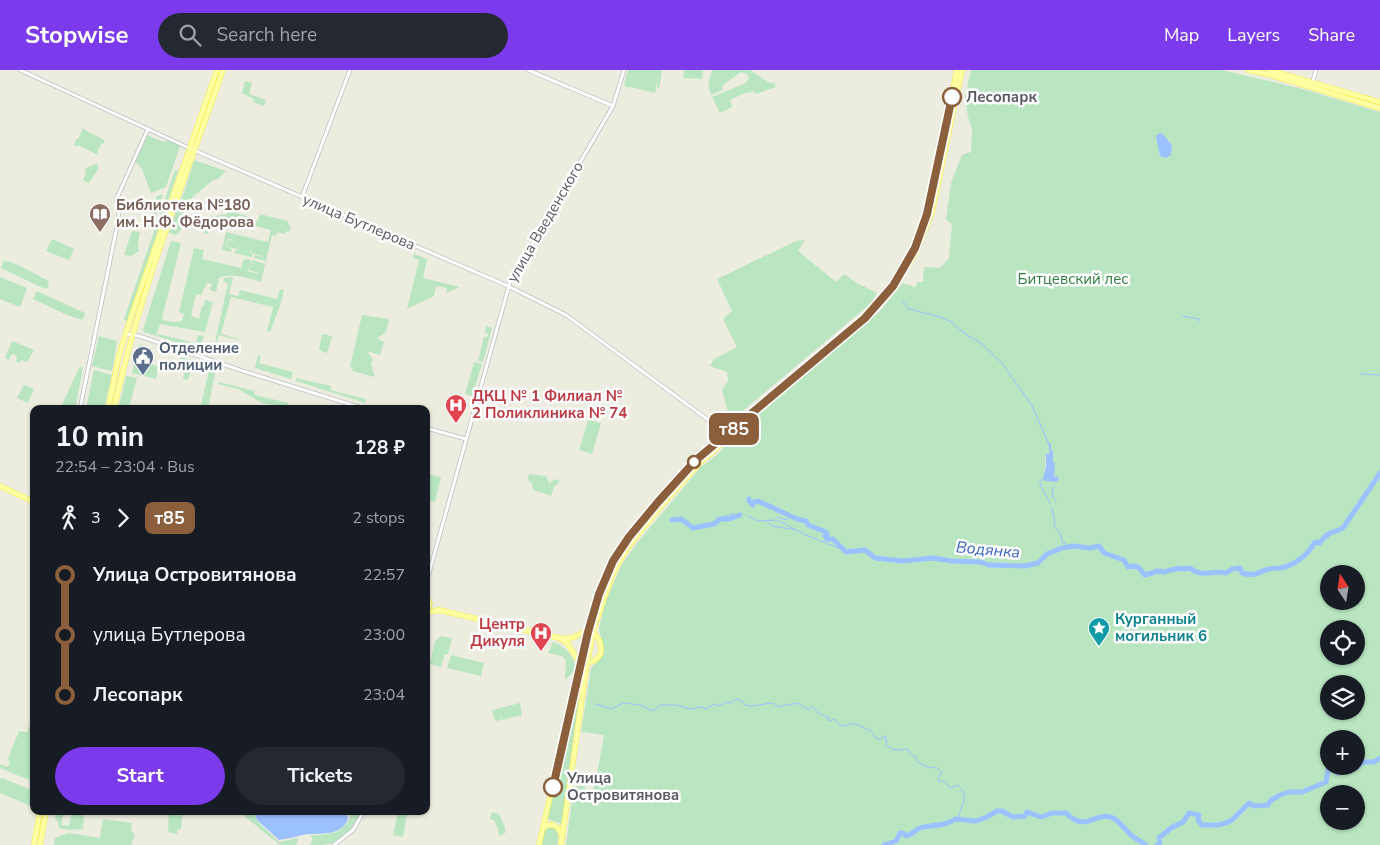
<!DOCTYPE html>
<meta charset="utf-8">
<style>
body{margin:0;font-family:"Nunito Sans",sans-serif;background:#242831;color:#f1f3f6;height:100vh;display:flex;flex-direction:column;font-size:19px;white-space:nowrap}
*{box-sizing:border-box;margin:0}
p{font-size:16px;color:#9ea1a6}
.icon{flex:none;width:28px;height:28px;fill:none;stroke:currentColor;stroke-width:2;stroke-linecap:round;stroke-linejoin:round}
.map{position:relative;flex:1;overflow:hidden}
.side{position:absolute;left:30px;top:335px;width:400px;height:410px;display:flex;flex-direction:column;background:#171b24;border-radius:10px;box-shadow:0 1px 4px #0004}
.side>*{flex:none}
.badge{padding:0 10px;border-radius:8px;font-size:18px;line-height:32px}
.needle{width:32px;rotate:348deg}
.fabs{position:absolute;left:1320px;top:495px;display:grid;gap:10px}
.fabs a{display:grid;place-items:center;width:45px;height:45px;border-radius:50%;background:#171b24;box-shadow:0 1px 4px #0004;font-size:25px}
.map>.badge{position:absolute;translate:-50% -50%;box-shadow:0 0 0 2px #fff}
.legs{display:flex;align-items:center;gap:8px;height:55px;padding:0 25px;font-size:16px}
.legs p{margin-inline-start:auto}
.overview{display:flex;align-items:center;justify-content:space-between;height:85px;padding:0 25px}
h1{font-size:28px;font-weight:700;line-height:38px}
.button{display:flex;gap:10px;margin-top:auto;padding:10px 25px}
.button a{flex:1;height:58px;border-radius:30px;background:#7c3aed;color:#fff;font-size:20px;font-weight:700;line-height:58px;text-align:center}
.button a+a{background:#242831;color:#f1f3f6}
ul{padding:0 25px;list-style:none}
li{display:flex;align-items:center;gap:18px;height:60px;font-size:19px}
li i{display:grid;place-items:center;width:8px;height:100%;margin:0 6px;background:currentColor}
li i::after{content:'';width:12px;height:12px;margin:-6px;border:4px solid;border-radius:50%;background:#171b24}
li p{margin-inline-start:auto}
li:first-child i{background:linear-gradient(#0000 50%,currentColor 0)}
li:last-child i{background:linear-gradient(currentColor 50%,#0000 0)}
header{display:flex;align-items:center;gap:30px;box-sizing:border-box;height:70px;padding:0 25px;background:#7c3aed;color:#fff}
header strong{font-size:24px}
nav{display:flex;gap:28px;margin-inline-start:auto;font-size:18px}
.search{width:350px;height:45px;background:#242831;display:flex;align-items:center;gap:12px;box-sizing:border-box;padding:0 18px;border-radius:28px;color:#9ea1a6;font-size:19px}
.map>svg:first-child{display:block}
.green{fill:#b9e6c1;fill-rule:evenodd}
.water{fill:#9cc1ff}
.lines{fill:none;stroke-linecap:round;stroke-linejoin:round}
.stream{stroke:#9cc1ff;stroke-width:1}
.river{stroke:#9cc1ff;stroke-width:5}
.minor-casing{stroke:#bcbdc4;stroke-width:4.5}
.major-casing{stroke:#f8e84c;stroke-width:5.5}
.minor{stroke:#fff;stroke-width:3}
.major{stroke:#fdffa1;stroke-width:4.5}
.line-1-casing{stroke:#fff;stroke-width:11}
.line-1{stroke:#8b5e3c;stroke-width:8}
.stop-1-dot{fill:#fff;stroke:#8b5e3c;stroke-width:2.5}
.labels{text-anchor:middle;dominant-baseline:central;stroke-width:5;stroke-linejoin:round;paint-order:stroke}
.stop-label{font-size:15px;font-weight:bold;fill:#585a61;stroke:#fff;text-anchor:start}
.education-label{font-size:15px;font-weight:bold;fill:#785e54;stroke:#fff;text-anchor:start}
.street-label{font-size:15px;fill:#585a61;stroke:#fff}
.park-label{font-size:15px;fill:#2e8141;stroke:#fff}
.service-label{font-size:15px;font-weight:bold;fill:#4e5e75;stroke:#fff;text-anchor:start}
.health-label{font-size:15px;font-weight:bold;fill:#be3a42;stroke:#fff;text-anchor:start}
.culture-label{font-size:15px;font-weight:bold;fill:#0d838f;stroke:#fff;text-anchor:start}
.water-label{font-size:16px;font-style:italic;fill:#3964c7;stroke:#fff}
</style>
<header>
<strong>Stopwise</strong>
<div class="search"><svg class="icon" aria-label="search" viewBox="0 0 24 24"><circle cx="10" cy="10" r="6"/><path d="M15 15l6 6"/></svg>Search here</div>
<nav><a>Map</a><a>Layers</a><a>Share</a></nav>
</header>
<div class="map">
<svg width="1380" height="775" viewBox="0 0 1380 775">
<rect width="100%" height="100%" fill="#ececdf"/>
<!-- green -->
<path class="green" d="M628 0H662L659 18H657L658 7 655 23 631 17H626L624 14Z
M684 0H703L702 9 683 8Z
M712 0H750L768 12 771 13 774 12 776 17 756 24 753 20V22L745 23 730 30 732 37 720 43 712 27 746 13 749 8 747 4 741 2 723 15 722 20 711 25 708 15Z
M971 0H1221L1299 18 1380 42V775H566L574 716H585V719L593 720 596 705H597L604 665 584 662 581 663 591 598 601 588 604 580 599 559 600 554 605 533 622 494 637 473 701 397 719 383 736 364 880 241 903 213 915 217 918 212H923L924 197 940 198 949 188 952 154 946 150 951 113 962 85 971 82 972 59 968 47 965 27ZM1157 66 1168 69 1172 75V80L1160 86ZM1049 376 1053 382V405L1058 408 1059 410 1056 412 1044 404 1046 385 1050 383ZM1329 504H1356V531H1329ZM1329 559H1356V586H1329ZM1329 614H1356V641H1329ZM1329 669H1356V696H1329ZM1329 724H1356V751H1329Z
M245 11 252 13 249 24 266 30 264 36 253 32 254 29 242 23Z
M81 58 104 70V74L102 73 97 83 98 85 78 75 76 76 74 75 77 68 78 69 82 61Z
M147 65 163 72 169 70 180 76 166 117 151 123 142 99 135 91Z
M194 90 226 101 218 109 213 110 188 131H180L184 123Z
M98 94V99L89 113 83 110 86 103 85 99 92 95Z
M175 100 178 101 127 252 124 249Z
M163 124 152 158H146L157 126Z
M231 129 238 131 235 143 248 146V149L258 151 260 144 287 151 290 157 289 162 286 161 285 164 277 162 276 166 272 165 266 191 254 188 255 185 262 187 264 180 262 186 251 183 252 177 250 183 253 184 252 187 234 183 235 180H238L240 172 238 179 227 177 228 170 238 171 228 169 226 177 232 179 231 182 222 180 226 162 268 172 271 160 224 149 221 157 211 155 208 164 204 163 210 147 227 144Z
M178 135 186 137 181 160 176 165 169 163Z
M132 161 140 162 138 174 139 181 131 186 124 185Z
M52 169 74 179 69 190 46 181Z
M805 170 798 181 836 212 844 204 857 213 877 223 870 234 732 350 728 342 722 320 728 311 727 302 710 296 714 289 737 277 723 249 732 241 717 209 796 171Z
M171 171 181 173 162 248 163 250 173 252 182 251 184 244 179 242 194 178 204 180 202 189 241 198 244 189 251 190 252 193 250 192 248 201 259 204 261 195 259 203 249 200 250 193 256 194 253 193 252 190 265 194 261 212C248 208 231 202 219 208L216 222 210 220 212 214 207 213 201 225 196 224 191 246 199 249 202 236H204L205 230 213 232 205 262 160 254 156 266 144 262 143 260Z
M414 184 427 189 423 208 460 217 446 223 447 218 436 216 434 226 407 239 419 190 412 188Z
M4 190 18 195 49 211 48 218 45 219 1 198Z
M0 207 27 218 20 237 0 229Z
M233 207 229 224 238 226 240 220 277 229 280 219 284 220 280 236 270 262 267 261 273 237 231 227 221 264 239 269 238 270 219 265 216 275 214 277 228 213 223 211 224 208Z
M37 221 85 243 83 250 67 245 33 229Z
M362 245 389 249 386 262 377 268 384 272 380 285 367 281 373 290 371 294 375 307 352 301 353 298 350 297Z
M486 256 492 258 483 292 478 291 484 267H487L488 264 485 262Z
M158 264 196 273 198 265 204 266 200 280 157 266Z
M325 264 332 267 327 283 321 281 319 279 322 265Z
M99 266 117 271 112 301 92 296Z
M12 271 34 280 27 292 21 290 20 293 16 292 17 286 12 284 9 290 5 288Z
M139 275 144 276 141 292 158 296 156 309 132 303Z
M258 285 261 286 259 293 293 302 291 309 255 298Z
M181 287 192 290 190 295 192 296 188 310 183 309 185 301 177 299 179 292 188 294 180 291Z
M474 292 482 294 472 326 465 324Z
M80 296 83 298 75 339H60Z
M214 298H216L208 339H200L209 300Z
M94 300 112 305 104 339H86Z
M126 306 137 308 129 338 119 336Z
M296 308 331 316 330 320 366 329 365 333 296 311Z
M219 312 255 321 254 325 289 333 287 338 262 333 238 319 218 314Z
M24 315 34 319 28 333 17 328Z
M588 350 601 353 592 384 579 380Z
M428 404 441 407 435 432 426 430V412Z
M529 404 546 406 550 414 554 409 560 411 554 417 551 426 533 420 532 413 528 410Z
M441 566 452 568 448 584H445L441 597 430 594 435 571Z
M552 572C563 574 577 588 575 600L565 610 566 591 562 586 548 583V581H550Z
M451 585 484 593 481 606 447 598Z
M582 598H583L562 753H560L547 749Z
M520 633 522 645 502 650 499 641 501 650 495 651 492 640Z
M32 650H34V712L0 698V694L8 697 10 691H7L19 661 27 662Z
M2 708 34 721V740L33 737 0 723V709Z
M56 741H64L61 755 69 756 72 741H82L81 745 84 746 83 759 70 760 59 758 58 751 55 750Z
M169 741H183L181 759 177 760V764L168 762Z
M238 741H253L258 752 278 771 280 772 297 768 298 770 296 774 297 775H280Z
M348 741H360C356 754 344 770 330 774 325 775 316 775 310 775L313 769 310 765C327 765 344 764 350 747Z
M398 742 407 744 403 767 393 765Z
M492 742 499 744 505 757V763L500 766 498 763V759L494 750 490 749Z
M103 749 132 753 131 760 135 765 131 774 133 775H54L55 768 69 763 100 768Z
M549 757H554L559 763 557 775H541L544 759Z"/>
<!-- water -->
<path class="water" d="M1162 63 1172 75 1171 85 1166 88 1160 86 1156 66 1158 64Z
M1048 372 1051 374V380L1053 381V392L1055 393 1054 407 1057 406 1059 410 1056 412 1040 410 1043 409 1046 395V384L1050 383Z
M254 741H346L348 749C341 768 318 762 302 765 295 767 287 769 279 770L257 750Z"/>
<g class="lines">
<!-- stream -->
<path class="stream" d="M902 230 909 239 944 248 951 252 967 265 981 273 1002 293 1032 336 1048 372
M1183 246 1199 249V251
M1361 304 1380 305
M1040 410C1039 418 1048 426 1050 434
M1053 417 1052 426 1056 431
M1052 437 1055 453 1054 456 1061 465 1062 472 1066 474 1067 477
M748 446 758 451 777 450 806 465 843 480
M777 447 786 450 789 446
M767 452 773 456 796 460
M714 454 717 448 732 444 740 445
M595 634 612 639 623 633 641 635 653 641 660 635H676L690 639 700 637 706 639 714 634 720 636 726 632 730 633 737 629 744 632V635L751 636 773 633 779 637C786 634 791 635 798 633L809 640 812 636 818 643 829 648 830 651 834 649 841 656 852 654H856L871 661 876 668 880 669 886 666V674C892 682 899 680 907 679L911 685 916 687 917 692 930 698 936 697 942 703 938 707V710L945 712 950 718 958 715C971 729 960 733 959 748"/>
<!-- river -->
<path class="river" d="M749 429V431L753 435 754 432 758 431 797 449 806 451 808 455 826 462 827 465 825 466 827 469H833L846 482 865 480 875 488 903 491 933 488 952 491 980 492 989 495 1025 496 1038 493 1047 484 1062 478 1073 476 1090 478 1099 476 1104 483 1124 490 1128 497 1133 496 1138 497 1145 505 1158 501 1164 502 1179 498 1182 499 1190 498C1201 508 1213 500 1226 503L1232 499 1240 498 1242 503C1256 507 1257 502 1269 499 1273 498 1277 498 1281 498 1297 494 1307 486 1315 472L1320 473C1330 457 1340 464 1345 455 1355 440 1369 420 1380 403
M672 450 681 449 693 458 714 454 720 449H729L740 445
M884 775 896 771 900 763H903L906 766C912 765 915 760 920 758 931 754 946 757 955 749L976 751 987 747 997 741H1002L1013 747 1025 746 1027 742 1041 747 1052 743H1066C1087 764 1095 740 1113 748 1119 751 1125 759 1130 764 1135 769 1141 771 1146 775
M1157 775 1160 773 1159 768 1171 758 1183 752 1189 743 1199 745 1198 750 1202 755H1218L1226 753 1232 750 1249 733 1254 736 1268 735 1270 731 1280 725 1289 722H1302L1326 712 1328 700 1330 699 1338 703 1356 698 1363 692H1374L1380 688"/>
<!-- minor casing -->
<g class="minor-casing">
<path id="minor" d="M20 0 189 78 508 216 566 245 707 349 713 356 716 363 710 378
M528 0 613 36
M1312 14 1316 0
M302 127 350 0
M125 266 130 264 139 266 243 301 365 339
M80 339 117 156 119 143 116 130 148 59
M710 350 738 354
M426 358 466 369
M426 514 510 212 613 36 624 0
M426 518 428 528
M334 775 353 760 364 741"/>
</g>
<!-- major casing -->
<g class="major-casing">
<path id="major" d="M1248 0 1274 6 1380 38
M1269 0 1380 32
M908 196 915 185 932 142 962 0
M108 339 119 285 132 244 217 0
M114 339C139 223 184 112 223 0
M0 416 34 432
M426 526 430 534 426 542
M426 542 439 540 559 568C563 568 567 569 571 568 575 567 579 564 583 563 596 558 602 572 601 583 598 588 595 592 589 592 574 594 574 579 566 572 565 571 560 569 559 568
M543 758C552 751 559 757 561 765
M34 775 40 741
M40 775 46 741
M539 775 588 562 599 524 613 491 629 467 658 431 694 392 865 249 893 216 915 178 927 144 957 0
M561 775 587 593 595 555 612 506 624 483 635 468 663 434 699 394 739 358"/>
</g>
<!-- minor -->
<use href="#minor" class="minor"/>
<!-- major -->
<use href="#major" class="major"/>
</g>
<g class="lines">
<!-- line-1 casing -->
<g class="line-1-casing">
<path id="line-1" d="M553 717 588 562 599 524 613 491 629 467 658 432 696 390 865 248 893 216 915 178 927 144 952 27"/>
</g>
<!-- line-1 -->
<use href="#line-1" class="line-1"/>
</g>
<!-- icons -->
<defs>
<g id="library-pin" transform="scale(1.125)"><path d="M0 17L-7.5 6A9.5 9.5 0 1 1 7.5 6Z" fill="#8d6e63" stroke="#fff"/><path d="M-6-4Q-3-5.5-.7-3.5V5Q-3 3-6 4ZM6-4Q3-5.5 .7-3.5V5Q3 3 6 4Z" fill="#fff"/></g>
<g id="civic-pin" transform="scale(1.125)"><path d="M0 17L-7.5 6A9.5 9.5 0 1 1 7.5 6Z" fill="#5c6f8a" stroke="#fff"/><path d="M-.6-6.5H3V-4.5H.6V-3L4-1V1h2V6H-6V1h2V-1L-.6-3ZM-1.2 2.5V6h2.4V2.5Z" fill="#fff"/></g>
<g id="hospital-pin" transform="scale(1.125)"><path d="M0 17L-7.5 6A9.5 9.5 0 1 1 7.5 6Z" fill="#e0444e" stroke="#fff"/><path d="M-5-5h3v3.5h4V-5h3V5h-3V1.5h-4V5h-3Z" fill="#fff"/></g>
<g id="sight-pin" transform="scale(1.125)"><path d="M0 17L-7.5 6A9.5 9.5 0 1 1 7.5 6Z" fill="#0f9aa8" stroke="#fff"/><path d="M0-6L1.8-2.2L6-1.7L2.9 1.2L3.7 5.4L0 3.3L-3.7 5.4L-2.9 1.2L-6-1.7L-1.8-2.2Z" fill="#fff"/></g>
</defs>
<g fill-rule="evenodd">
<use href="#library-pin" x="100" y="144"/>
<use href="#civic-pin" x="143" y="287"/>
<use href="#hospital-pin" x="456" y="335"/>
<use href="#sight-pin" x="1099" y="558"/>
<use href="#hospital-pin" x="541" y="563"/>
</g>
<!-- markers -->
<g class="stop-1-dot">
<circle cx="952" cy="27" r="9"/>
<circle cx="694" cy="392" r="6"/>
<circle cx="553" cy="717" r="9"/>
</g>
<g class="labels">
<!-- stop labels -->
<g class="stop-label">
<text x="966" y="27">Лесопарк</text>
<text x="567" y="708">Улица<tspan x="567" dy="17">Островитянова</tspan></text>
</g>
<!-- education labels -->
<g class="education-label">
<text x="116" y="135">Библиотека №180<tspan x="116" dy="17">им. Н.Ф. Фёдорова</tspan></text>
</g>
<!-- street labels -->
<g class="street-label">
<text transform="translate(359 152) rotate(23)">улица Бутлерова</text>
<text transform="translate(545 152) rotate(-60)">улица Введенского</text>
</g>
<!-- park labels -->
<g class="park-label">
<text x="1073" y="209">Битцевский лес</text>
</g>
<!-- service labels -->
<g class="service-label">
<text x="159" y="278">Отделение<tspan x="159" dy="17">полиции</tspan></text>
</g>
<!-- health labels -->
<g class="health-label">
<text x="472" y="326">ДКЦ № 1 Филиал №<tspan x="472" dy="17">2 Поликлиника № 74</tspan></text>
<text x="525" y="554" text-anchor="end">Центр<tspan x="525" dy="17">Дикуля</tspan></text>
</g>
<!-- culture labels -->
<g class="culture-label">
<text x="1115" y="549">Курганный<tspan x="1115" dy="17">могильник 6</tspan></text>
</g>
<!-- water labels -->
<g class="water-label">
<text transform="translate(988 480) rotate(5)">Водянка</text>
</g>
</g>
</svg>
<div class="fabs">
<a><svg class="needle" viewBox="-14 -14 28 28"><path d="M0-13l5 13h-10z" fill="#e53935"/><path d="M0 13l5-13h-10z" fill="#9ea1a6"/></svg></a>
<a><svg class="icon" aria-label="locate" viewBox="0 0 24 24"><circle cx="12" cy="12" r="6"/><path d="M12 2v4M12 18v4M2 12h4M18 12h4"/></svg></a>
<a><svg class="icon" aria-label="layers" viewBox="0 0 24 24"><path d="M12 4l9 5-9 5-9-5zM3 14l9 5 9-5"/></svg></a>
<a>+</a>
<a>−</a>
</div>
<b class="badge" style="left:734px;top:359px;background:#8b5e3c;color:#fff">т85</b>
<section class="side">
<div class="overview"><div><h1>10 min</h1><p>22:54 – 23:04 · Bus</p></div><b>128 ₽</b></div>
<div class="legs"><svg class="icon" aria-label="walk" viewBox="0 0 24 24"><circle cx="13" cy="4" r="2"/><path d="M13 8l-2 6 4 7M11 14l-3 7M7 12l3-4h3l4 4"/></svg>3<svg class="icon" aria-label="forward" viewBox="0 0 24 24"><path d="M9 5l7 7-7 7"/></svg><b class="badge" style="background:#8b5e3c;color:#fff">т85</b><p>2 stops</p></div>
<ul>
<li><i style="color:#8b5e3c"></i><b>Улица Островитянова</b><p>22:57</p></li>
<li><i style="color:#8b5e3c"></i><span>улица Бутлерова</span><p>23:00</p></li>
<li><i style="color:#8b5e3c"></i><b>Лесопарк</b><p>23:04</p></li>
</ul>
<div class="button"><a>Start</a><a>Tickets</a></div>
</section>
</div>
